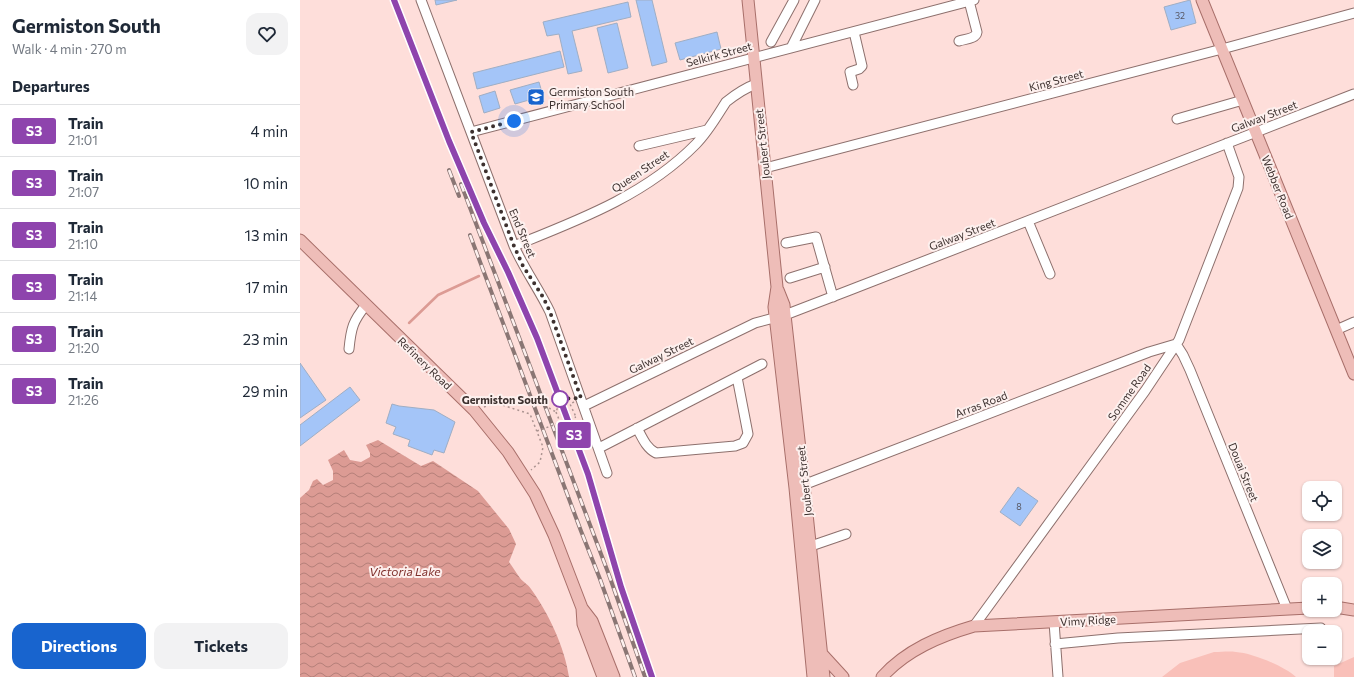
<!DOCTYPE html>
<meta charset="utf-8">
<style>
body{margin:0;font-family:Commissioner,sans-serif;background:#f2f2f3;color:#1f2937;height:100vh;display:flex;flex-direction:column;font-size:15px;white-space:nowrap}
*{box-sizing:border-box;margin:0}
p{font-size:13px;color:#747a83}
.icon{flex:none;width:22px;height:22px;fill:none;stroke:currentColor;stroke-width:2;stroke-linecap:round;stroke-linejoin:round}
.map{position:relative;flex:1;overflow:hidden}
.panel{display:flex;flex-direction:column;background:#fff;width:300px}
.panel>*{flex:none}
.badge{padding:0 8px;border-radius:3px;font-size:14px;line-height:26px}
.buttons{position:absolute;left:1002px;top:481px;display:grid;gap:8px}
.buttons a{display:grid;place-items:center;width:40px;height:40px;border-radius:8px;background:#fff;box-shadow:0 1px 3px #0004;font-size:20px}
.you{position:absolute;width:20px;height:20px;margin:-10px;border:3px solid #fff;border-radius:50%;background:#1a73e8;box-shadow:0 0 0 6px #1a73e833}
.map>.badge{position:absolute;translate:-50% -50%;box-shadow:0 0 0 2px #fff}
h2{padding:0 12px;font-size:15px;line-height:36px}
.round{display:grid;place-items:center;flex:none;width:42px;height:42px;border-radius:12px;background:#f2f2f3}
.headline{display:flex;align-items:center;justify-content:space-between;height:68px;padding:0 12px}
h1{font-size:19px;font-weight:700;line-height:30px}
.action{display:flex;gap:8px;margin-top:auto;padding:8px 12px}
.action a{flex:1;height:46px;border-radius:12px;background:#1864ce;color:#fff;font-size:16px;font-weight:700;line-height:46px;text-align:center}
.action a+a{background:#f2f2f3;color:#1f2937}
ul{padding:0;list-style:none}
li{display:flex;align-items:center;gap:12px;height:52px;padding:0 12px;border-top:1px solid #e0e1e3}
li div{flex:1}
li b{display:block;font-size:15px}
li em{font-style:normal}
li .badge{min-width:44px;font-weight:700;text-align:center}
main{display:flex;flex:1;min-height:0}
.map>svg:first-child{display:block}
.green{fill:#f9c0b9}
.water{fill:url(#water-waves)}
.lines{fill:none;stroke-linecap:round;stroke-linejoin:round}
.stream{stroke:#dc9b94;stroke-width:2.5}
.building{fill:#a4c5f8;stroke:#9faec4}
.minor-casing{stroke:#8d706d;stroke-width:11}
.major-casing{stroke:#a86f6a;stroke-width:13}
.path{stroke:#ac9491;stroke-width:1.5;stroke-dasharray:2 3;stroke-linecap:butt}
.minor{stroke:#fff;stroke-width:9}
.major{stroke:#eebdb8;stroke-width:11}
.rail-casing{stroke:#8a7674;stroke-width:4}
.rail{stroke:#fdf0ee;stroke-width:2.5;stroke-dasharray:8;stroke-linecap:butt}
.path-bridge{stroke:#ac9491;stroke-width:1.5;stroke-dasharray:2 3;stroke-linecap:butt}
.line-casing{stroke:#fff;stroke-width:9}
.line{stroke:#8e44ad;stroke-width:6}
.walk{stroke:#3d312f;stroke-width:4;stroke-dasharray:0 7.2}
.stop-dot{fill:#fff;stroke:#8e44ad;stroke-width:2}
.labels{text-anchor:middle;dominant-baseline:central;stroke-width:4;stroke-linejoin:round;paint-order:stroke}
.number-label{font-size:9px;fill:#575661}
.street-label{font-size:11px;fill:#3d312f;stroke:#fdf0ee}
.poi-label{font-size:11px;fill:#3d312f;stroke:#fdf0ee;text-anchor:start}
.stop-label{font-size:11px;font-weight:bold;fill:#3d312f;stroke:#fdf0ee;text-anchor:end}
.water-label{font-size:12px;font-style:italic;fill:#80312d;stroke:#fdf0ee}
</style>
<main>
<section class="panel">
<div class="headline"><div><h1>Germiston South</h1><p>Walk · 4 min · 270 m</p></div><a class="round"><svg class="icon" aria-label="heart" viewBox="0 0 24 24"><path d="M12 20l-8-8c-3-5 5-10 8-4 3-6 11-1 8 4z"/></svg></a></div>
<h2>Departures</h2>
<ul>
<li><span class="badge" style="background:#8e44ad;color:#fff">S3</span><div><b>Train</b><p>21:01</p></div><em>4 min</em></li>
<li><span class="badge" style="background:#8e44ad;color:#fff">S3</span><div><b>Train</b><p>21:07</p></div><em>10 min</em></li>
<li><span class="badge" style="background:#8e44ad;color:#fff">S3</span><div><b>Train</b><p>21:10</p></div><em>13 min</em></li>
<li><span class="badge" style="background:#8e44ad;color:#fff">S3</span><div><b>Train</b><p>21:14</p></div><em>17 min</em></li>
<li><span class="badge" style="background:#8e44ad;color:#fff">S3</span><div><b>Train</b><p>21:20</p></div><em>23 min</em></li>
<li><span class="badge" style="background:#8e44ad;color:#fff">S3</span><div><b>Train</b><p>21:26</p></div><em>29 min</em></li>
</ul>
<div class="action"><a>Directions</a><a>Tickets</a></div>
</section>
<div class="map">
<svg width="1054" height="677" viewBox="0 0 1054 677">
<defs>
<pattern id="water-waves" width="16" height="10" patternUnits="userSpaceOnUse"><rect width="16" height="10" fill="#dc9b94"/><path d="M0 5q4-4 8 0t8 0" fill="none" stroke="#b47f79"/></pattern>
</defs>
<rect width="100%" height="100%" fill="#fededa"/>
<!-- green -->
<path class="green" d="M914 652C922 652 929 651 936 652 952 653 984 666 996 677H862L880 663Z
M1054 657V677H1034V666Z"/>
<!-- water -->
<path class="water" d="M78 440 121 466 133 461 178 491 209 529 216 544 209 562C213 567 216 573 220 578 223 582 228 584 231 589 248 612 265 648 269 677H0V498L9 490 13 481 17 479 23 485 33 480V471L28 460 44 450 50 460 61 462 70 457V453L66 445Z"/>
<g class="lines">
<!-- stream -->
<path class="stream" d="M109 323 138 295 179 276"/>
</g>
<!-- building -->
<path class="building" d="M135 0H157L136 5Z
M336 0H352L367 62 352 66Z
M890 0 896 23 871 30 864 7Z
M328 2 331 17 272 31 282 71 268 74 259 34 247 36 243 22Z
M317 23 328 68 308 73 297 28Z
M417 32 421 49 380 60 375 43Z
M260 51 264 67 177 89 173 73Z
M239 82 243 96 215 104 210 90Z
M195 91 200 108 184 113 179 96Z
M0 363 26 400 0 418Z
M50 387 60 400 0 446V425Z
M92 404 99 406 134 410 155 422 144 453 134 450 132 455 108 446 110 440 93 434 96 427 86 423Z
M718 487 738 501 720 526 700 512Z"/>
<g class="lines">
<!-- minor casing -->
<g class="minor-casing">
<path id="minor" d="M121 0 214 246C224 269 239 289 250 312L307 473
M659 41C665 39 676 39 677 32L669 1
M471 42 494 0
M491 48 515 0
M553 85 550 72 559 69 562 66 554 32
M877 119 943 100
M171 132 674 0
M339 146 407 130
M465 168 922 49 1054 13
M728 221 750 274
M486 243 516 237 533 297
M214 246C279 220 346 195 396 144 408 132 417 116 426 102 436 94 445 88 456 84
M490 278 525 267
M1036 330 1054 322
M49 349C51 328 53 321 66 305
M284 406 455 323 485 315 550 290 1054 94
M337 428C342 437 346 448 356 453L435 446 443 443 448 434 437 377
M299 448 462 364
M498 487 849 352 876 344 883 355 890 370 987 609
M511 546 546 534
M754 622 758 677
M674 626 845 391 879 340 938 188 939 177 927 143
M755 644 818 638 1021 628"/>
</g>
<!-- major casing -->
<g class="major-casing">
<path id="major" d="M448 0 477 287 474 307 495 488 513 677
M902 0 1054 374
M0 240 174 410 208 452 235 494 254 535 282 608 283 624 303 677
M478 290 484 305 485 315 504 485 524 677
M1035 607 1054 610
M282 608 292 621 314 677
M521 653 543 677
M582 677C606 650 640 636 674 626L1009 608"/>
</g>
<!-- path -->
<path class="path" d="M274 402 270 404 276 417
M184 407 196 403 230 414 243 447 240 462 231 470
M249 408 256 412 259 404
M256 412 266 437"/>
<!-- minor -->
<use href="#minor" class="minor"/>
<!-- major -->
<use href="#major" class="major"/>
<!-- rail casing -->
<g class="rail-casing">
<path id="rail" d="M94 0 149 141 184 223 208 272 237 338 287 473 321 587 352 677
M149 170 159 196
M161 184 309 575 345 677
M170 235 281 531 300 579 335 677"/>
</g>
<!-- rail -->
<use href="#rail" class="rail"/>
<!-- path-bridge -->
<path class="path-bridge" d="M237 431 276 417"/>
</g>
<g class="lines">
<!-- line casing -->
<g class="line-casing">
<path id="line" d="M94 0 149 141 184 223 208 272 237 338 288 474 321 587 352 677"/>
</g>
<!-- line -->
<use href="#line" class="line"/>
<!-- walk -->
<path class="walk" d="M214 121 171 132 214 246 223 266 243 297 250 312 281 398 260 399"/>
</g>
<!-- icons -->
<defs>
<g id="school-square" transform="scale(0.9)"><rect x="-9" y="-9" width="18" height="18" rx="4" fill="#1864ce" stroke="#fdf0ee"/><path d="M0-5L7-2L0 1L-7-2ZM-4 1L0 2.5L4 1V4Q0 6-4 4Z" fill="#fff"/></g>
</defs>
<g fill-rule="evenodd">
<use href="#school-square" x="236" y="97"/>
</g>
<!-- markers -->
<circle class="stop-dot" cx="260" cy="399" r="8"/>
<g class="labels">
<!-- number labels -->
<g class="number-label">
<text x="880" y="15">32</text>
<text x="719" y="506">8</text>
</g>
<!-- street labels -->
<g class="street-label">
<text transform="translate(419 54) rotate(-15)">Selkirk Street</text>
<text transform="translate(756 80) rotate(-15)">King Street</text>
<text transform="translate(964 116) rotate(-21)">Galway Street</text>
<text transform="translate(462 144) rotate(-96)">Joubert Street</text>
<text transform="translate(340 171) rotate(-34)">Queen Street</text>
<text transform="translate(978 187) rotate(68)">Webber Road</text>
<text transform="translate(223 233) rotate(67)">End Street</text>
<text transform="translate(662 234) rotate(-21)">Galway Street</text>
<text transform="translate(361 355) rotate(-26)">Galway Street</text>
<text transform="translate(125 363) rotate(44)">Refinery Road</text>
<text transform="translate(829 392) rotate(-55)">Somme Road</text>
<text transform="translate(681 404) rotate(-21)">Arras Road</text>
<text transform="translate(944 472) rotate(68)">Douai Street</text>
<text transform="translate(504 481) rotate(-96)">Joubert Street</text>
<text transform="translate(788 620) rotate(-3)">Vimy Ridge</text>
</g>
<!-- poi labels -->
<g class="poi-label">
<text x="249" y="91">Germiston South<tspan x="249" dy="13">Primary School</tspan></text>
</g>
<!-- stop labels -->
<g class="stop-label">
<text x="248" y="399">Germiston South</text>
</g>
<!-- water labels -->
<g class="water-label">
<text x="105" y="571">Victoria Lake</text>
</g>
</g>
</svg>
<div class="buttons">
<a><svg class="icon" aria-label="locate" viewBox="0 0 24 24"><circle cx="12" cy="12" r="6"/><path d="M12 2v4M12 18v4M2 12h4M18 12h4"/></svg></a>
<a><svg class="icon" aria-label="layers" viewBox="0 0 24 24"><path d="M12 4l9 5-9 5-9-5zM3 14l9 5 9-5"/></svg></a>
<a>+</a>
<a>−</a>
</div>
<div class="you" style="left:214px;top:121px"></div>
<b class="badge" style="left:274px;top:435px;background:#8e44ad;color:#fff">S3</b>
</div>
</main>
